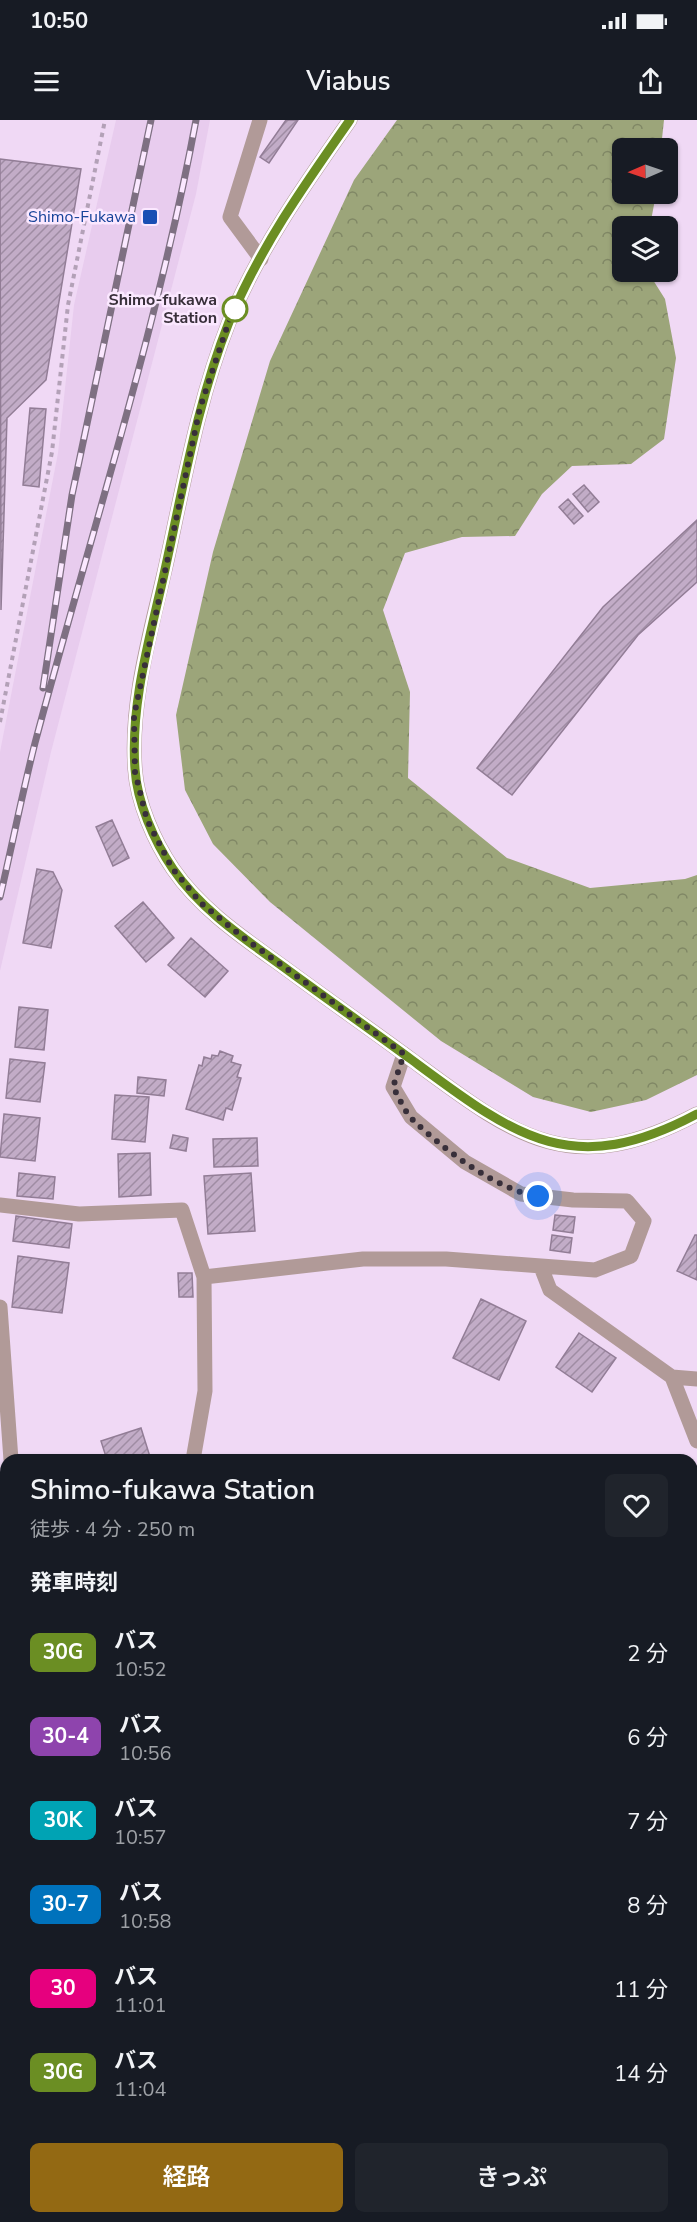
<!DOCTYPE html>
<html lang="ja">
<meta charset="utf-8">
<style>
body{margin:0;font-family:"Nunito Sans","Noto Sans JP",sans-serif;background:#20242c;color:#f1f3f6;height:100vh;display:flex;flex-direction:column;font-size:22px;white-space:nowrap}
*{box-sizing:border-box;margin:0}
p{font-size:20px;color:#9ea1a6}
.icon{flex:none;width:33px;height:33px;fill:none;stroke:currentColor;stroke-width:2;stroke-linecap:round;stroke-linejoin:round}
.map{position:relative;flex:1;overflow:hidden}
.details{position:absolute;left:0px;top:1334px;width:698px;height:770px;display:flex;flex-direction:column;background:#171b24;border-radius:18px 18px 0 0;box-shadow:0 2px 4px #0004}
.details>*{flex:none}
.badge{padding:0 12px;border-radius:9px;font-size:21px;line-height:39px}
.needle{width:39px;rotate:268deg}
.buttons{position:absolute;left:612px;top:18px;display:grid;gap:12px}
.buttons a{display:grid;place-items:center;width:66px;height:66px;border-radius:9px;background:#171b24;box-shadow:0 2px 4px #0004;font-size:30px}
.you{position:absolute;width:30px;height:30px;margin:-15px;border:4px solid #fff;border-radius:50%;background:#1a73e8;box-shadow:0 0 0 9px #1a73e833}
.map>.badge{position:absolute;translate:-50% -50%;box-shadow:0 0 0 3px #fff}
h2{padding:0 30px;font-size:22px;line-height:54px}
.round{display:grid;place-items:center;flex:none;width:63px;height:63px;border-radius:9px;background:#20242c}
.overview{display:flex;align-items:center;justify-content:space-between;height:102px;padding:0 30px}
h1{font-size:28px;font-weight:600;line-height:45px}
.action{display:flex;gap:12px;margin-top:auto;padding:12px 30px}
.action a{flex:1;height:69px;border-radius:9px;background:#936913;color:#fff;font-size:24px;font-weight:600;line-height:69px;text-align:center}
.action a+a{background:#20242c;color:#f1f3f6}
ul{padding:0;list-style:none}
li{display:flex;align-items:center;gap:18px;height:84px;padding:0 30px}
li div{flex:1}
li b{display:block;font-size:22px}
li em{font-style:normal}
li .badge{min-width:66px;font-weight:700;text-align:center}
.status{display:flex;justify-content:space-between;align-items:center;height:42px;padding:0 30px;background:#171b24;direction:ltr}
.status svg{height:16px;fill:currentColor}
header{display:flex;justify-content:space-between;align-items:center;height:78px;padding:0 30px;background:#171b24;font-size:27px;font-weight:600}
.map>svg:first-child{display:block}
.built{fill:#e8ccee}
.forest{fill:url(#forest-crowns)}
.building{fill:url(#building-hatch);stroke:#927d96;stroke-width:1.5}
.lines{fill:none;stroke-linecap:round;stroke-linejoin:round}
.path{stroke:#b3a1b7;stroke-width:4;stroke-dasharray:4.5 4.5;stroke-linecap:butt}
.service{stroke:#b19a98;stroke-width:15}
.minor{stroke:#b19a98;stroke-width:15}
.tertiary{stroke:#b19a98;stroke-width:15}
.rail-casing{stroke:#7e7082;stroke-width:7}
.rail{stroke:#fbe8ff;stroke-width:4.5;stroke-dasharray:14;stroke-linecap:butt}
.line-casing{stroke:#fff;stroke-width:14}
.line{stroke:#6b8e23;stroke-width:9}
.walk{stroke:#382f3a;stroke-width:6;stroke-dasharray:0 10.8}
.transit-dot{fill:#1a4fb4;stroke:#fbe8ff;stroke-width:2}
.stop-dot{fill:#fff;stroke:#6b8e23;stroke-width:3}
.labels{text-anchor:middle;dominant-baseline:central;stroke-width:5;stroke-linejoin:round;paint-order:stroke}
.transit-label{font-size:16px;fill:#164399;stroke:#fbe8ff;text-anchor:end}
.stop-label{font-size:16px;font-weight:bold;fill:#382f3a;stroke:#fbe8ff;text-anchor:end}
</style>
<div class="status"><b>10:50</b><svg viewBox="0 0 49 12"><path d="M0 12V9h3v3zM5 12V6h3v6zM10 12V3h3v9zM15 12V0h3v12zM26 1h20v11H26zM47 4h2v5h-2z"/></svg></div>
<header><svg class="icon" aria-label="menu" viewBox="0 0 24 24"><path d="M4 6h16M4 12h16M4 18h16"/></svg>Viabus<svg class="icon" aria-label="share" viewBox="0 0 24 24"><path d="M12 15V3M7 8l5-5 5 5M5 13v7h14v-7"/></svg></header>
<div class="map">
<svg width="697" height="2102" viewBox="0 0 697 2102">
<defs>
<pattern id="forest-crowns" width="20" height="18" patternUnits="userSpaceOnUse" patternTransform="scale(1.5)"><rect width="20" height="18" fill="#9ca57a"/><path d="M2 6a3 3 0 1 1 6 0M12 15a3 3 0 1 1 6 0" fill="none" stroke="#808765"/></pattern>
<pattern id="building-hatch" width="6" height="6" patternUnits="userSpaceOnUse" patternTransform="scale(1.5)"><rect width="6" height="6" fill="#c2acc7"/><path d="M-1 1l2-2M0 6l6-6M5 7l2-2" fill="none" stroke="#9f8ca3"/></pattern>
</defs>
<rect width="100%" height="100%" fill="#f0d9f5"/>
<!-- built -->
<path class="built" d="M116 0H210L196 74 51 632 0 851V632L58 333 74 185Z"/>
<!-- forest -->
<path class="forest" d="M397 0H664L661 28H622V74H656L650 106H622V152H648L665 179 676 238 664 319 631 344 572 346 542 374 515 416 462 417 405 433 383 490 410 572 408 658 507 738 590 768 685 759 697 755V955L646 980 591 992 533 977 441 921 270 782 213 724 185 670 176 595 213 432 270 241 354 60Z
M697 1509V1811L692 1871V1528Z"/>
<!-- building -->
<path class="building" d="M286 0H298L269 43 260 37Z
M0 39 81 49 46 260 7 298 1 490Z
M30 288 46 289 39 367 23 365Z
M584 365 599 382 588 392 573 374Z
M568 379 583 396 574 404 559 387Z
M697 400V462L638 515 512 675 477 648 603 487Z
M112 700 129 738 113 746 96 707Z
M37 749 53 752 62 770 51 828 23 823Z
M143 782 174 818 146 842 115 806Z
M191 818 228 851 205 877 168 845Z
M19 887 48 890 44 930 15 927Z
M220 931 233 936 231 942 241 945 237 957 241 958 232 990 226 988 223 1000 186 989 199 945 202 946 204 937 211 939 212 935 218 936Z
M10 939 45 943 40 982 6 978Z
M138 957 166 960 164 976 137 973Z
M115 975 149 977 145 1022 112 1019Z
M4 994 40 998 35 1041 0 1037Z
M173 1015 188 1018 186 1031 170 1028Z
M257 1018 258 1046 214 1047 213 1019Z
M150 1033 151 1075 119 1077 118 1034Z
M19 1053 55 1057 53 1079 17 1076Z
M251 1053 255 1111 208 1114 204 1056Z
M555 1095 575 1097 573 1113 553 1110Z
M16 1096 72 1104 69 1128 13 1121Z
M552 1115 572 1118 570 1133 550 1130Z
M695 1115H697V1160L677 1151Z
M18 1136 69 1143 62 1193 12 1187Z
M178 1153H192L193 1177H179Z
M481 1179 526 1201 499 1260 453 1238Z
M579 1213 616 1238 592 1272 556 1247Z
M141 1308 151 1340H107L101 1321Z
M6 1464V1492L5 1493 0 1484V1466Z
M6 1508V1538L3 1539 0 1534V1511Z
M6 1563V1608L0 1596V1566Z
M6 1675V1722L5 1723 0 1714V1679Z
M6 1854V1893L0 1895V1856Z
M6 1899V1935L0 1936V1900Z
M6 1966V1995L0 1997V1967Z
M697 1976V2003L692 2004V1977Z
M692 2008H697V2036H692Z
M0 2019H6V2058H0Z
M9 2097H39V2102H9Z
M202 2097H233L238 2102H207Z
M569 2097H688L691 2102H554Z"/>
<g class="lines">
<!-- path -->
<path class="path" d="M0 602 52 332 68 185 105 0"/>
<!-- service -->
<path class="service" d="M260 0 230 97 261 139"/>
<!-- minor -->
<path class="minor" d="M0 1085 79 1094 182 1090 204 1157 205 1271 193 1340
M541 1147 550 1170 672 1257 697 1321
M204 1157 363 1139H446L595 1150 631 1136 644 1101 627 1081 573 1080 521 1074 465 1042 411 997 393 967 404 934
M0 1187 11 1340
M672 1257 697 1259
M692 1472 697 1458
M0 1553 6 1550
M0 1807 6 1819
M692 2059H697
M182 2097 185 2102
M460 2102 477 2097"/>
<!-- tertiary -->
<path class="tertiary" d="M350 0C305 64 259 129 229 202 198 280 184 363 166 445 151 511 130 580 135 649 137 682 154 721 173 749 201 790 245 819 285 848 327 879 370 909 412 940 516 1017 570 1061 697 994"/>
<!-- rail casing -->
<g class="rail-casing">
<path id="rail" d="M43 568 72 375 151 0
M0 777C12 726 22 674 35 623 90 416 157 211 196 0"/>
</g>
<!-- rail -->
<use href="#rail" class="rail"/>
</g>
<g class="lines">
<!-- line casing -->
<g class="line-casing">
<path id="line" d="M350 0C305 64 259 129 229 202 198 280 184 363 166 445 152 511 130 580 135 649 137 682 154 721 173 749 201 790 245 819 285 848 327 879 370 909 412 940 515 1016 571 1061 697 994"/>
</g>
<!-- line -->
<use href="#line" class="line"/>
<!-- walk -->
<path class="walk" d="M235 189 240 180 229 201 200 288 134 596 135 652 147 700 172 748 201 783 240 815 404 934 393 967C399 977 404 991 412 999 442 1028 497 1071 538 1076"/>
</g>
<!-- markers -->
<rect class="transit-dot" x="142" y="89" width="16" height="16" rx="3"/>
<circle class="stop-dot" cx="235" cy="189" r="12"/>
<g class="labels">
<!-- transit labels -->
<g class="transit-label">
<text x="136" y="97">Shimo-Fukawa</text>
</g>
<!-- stop labels -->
<g class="stop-label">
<text x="217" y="180">Shimo-fukawa<tspan x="217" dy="18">Station</tspan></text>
</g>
</g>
</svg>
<div class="buttons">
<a><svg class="needle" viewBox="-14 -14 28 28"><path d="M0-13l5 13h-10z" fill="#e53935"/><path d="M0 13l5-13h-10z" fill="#9ea1a6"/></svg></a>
<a><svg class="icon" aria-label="layers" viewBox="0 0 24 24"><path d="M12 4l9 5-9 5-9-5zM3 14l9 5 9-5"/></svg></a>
</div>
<div class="you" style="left:538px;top:1076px"></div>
<section class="details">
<div class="overview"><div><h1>Shimo-fukawa Station</h1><p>徒歩 · 4 分 · 250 m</p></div><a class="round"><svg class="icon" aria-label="heart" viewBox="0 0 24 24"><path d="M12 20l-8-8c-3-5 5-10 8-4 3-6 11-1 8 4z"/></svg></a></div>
<h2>発車時刻</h2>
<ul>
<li><span class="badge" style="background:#6b8e23;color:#fff">30G</span><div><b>バス</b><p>10:52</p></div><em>2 分</em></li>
<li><span class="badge" style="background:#8e44ad;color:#fff">30-4</span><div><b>バス</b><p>10:56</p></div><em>6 分</em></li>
<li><span class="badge" style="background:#00a3b4;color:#fff">30K</span><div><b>バス</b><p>10:57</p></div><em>7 分</em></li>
<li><span class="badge" style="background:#0072bc;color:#fff">30-7</span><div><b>バス</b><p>10:58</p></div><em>8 分</em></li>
<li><span class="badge" style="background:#e6007e;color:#fff">30</span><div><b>バス</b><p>11:01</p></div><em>11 分</em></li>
<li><span class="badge" style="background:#6b8e23;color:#fff">30G</span><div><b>バス</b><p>11:04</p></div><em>14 分</em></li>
</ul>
<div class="action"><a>経路</a><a>きっぷ</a></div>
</section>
</div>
